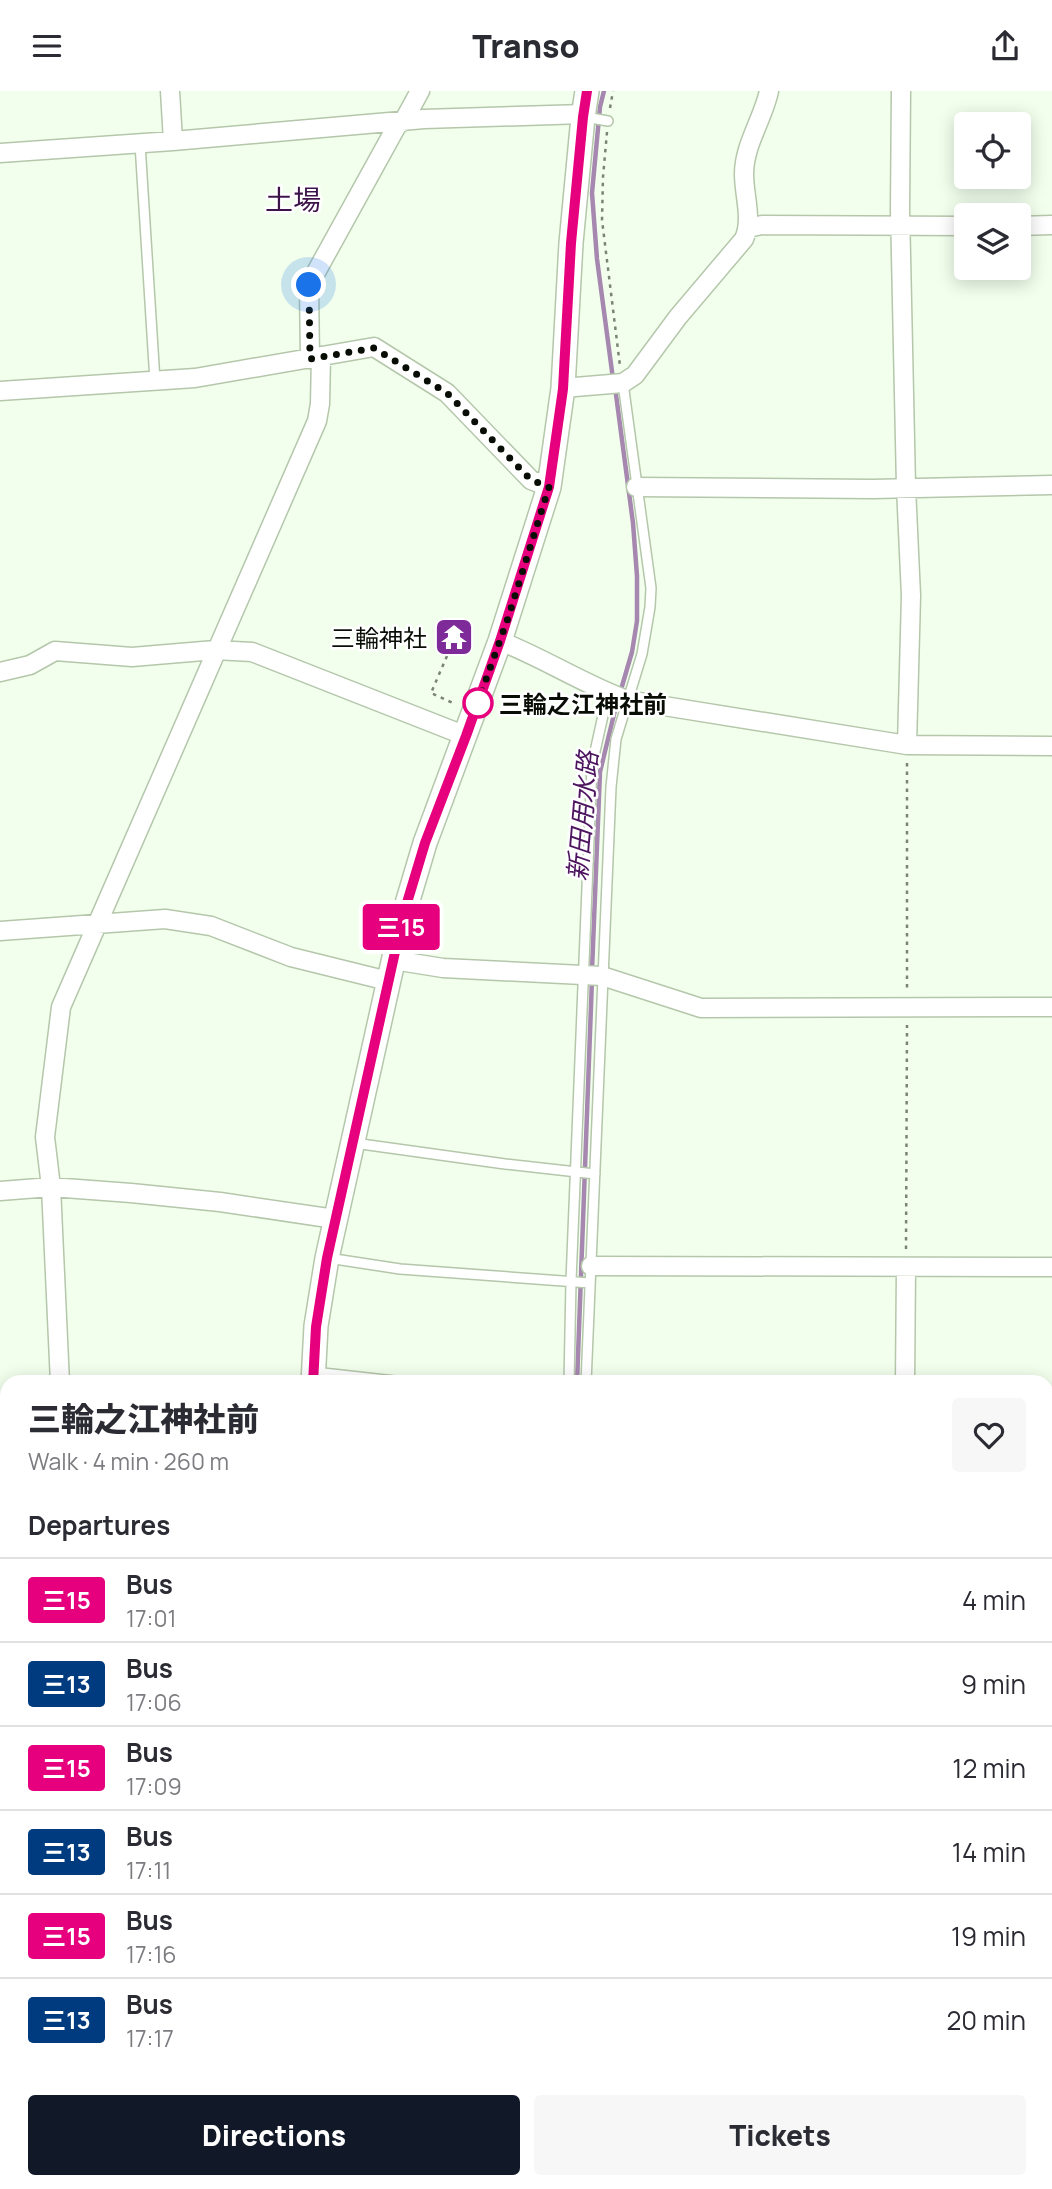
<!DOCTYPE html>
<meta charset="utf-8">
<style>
body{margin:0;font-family:Manrope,"Noto Sans JP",sans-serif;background:#f7f7f7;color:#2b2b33;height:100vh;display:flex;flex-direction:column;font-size:26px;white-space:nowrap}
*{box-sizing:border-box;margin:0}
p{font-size:23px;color:#7c7c81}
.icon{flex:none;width:38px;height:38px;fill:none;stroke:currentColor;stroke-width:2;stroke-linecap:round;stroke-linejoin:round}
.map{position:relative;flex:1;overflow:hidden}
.side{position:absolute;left:0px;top:1284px;width:1054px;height:814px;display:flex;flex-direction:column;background:#fff;border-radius:21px 21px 0 0;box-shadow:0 4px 18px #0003}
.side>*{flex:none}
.badge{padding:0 14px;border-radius:5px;font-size:24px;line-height:46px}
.tools{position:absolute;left:954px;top:21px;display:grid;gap:14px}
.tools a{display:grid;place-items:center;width:77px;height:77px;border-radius:7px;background:#fff;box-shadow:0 4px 18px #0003;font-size:35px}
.you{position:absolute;width:35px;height:35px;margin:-18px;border:5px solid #fff;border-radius:50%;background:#1a73e8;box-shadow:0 0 0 10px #1a73e833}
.map>.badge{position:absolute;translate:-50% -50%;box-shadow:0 0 0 4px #fff}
h2{padding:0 28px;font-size:26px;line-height:63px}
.round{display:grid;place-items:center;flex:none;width:74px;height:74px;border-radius:7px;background:#f7f7f7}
.head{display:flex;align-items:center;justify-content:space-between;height:119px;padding:0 28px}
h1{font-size:33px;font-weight:800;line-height:52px}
.button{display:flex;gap:14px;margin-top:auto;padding:14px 28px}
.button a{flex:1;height:80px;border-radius:7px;background:#111827;color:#fff;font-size:28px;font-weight:800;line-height:80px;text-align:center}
.button a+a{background:#f7f7f7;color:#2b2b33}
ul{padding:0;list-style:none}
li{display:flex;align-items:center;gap:21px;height:84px;padding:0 28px;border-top:2px solid #e1e1e2}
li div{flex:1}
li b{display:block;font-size:26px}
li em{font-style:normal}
li .badge{min-width:77px;font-weight:700;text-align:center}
header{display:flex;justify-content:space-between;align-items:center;height:91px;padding:0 28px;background:#fff;font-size:32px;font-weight:800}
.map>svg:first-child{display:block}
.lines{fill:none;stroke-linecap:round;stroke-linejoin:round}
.stream{stroke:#a687b0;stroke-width:4.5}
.service-casing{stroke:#b4c7ab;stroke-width:12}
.minor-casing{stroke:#b4c7ab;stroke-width:21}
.tertiary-casing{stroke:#b4c7ab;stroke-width:26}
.motorway-casing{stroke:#b4c7ab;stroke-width:37}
.path{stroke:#7a8376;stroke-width:2.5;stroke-dasharray:3.5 5;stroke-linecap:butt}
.service{stroke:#fff;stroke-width:9}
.minor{stroke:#fff;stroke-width:18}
.tertiary{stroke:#fff;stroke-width:23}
.motorway{stroke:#fff;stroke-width:33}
.line-casing{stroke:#fff;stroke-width:16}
.line{stroke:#e6007e;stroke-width:10}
.walk{stroke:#080e05;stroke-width:7;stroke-dasharray:0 12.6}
.stop-dot{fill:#fff;stroke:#e6007e;stroke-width:3.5}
.labels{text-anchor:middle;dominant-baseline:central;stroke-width:5;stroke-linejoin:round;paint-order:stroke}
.poi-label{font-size:24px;fill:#080e05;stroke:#fff;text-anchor:end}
.stop-label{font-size:24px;font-weight:bold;fill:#080e05;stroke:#fff;text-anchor:start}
.water-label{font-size:26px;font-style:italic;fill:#4d155f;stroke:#fff}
.quarter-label{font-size:28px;fill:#3c1449;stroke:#fff}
</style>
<header><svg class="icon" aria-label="menu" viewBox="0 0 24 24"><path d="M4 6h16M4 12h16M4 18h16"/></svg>Transo<svg class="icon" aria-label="share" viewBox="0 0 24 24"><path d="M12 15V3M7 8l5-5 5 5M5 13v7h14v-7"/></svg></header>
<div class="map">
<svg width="1052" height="2098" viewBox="0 0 1052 2098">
<rect width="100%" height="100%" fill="#f2ffed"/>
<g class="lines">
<!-- stream -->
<path class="stream" d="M604 0 600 16 592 102 597 168 613 288
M615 296 633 432 637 485V530L632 561 620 602
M592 879 600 681 617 611
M577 1292 592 888
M557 2091V2098"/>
<!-- service casing -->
<g class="service-casing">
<path id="service" d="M585 26 608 30
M140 53 155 290
M354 1052 505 1073 595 1083
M328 1167 400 1178 590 1192
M314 1281 413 1292
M569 1292 571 1190 592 674 608 602
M586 1292 611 696 616 648 642 563 650 516 651 497 623 292
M549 2091V2098
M570 2091 571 2098"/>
</g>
<!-- minor casing -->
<g class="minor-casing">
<path id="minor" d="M170 0 173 50
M901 0 900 118 906 396 911 505 907 654
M403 31 420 0
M0 62 173 50 424 28 584 23
M1018 135 1052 134
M748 137 762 134 966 135
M310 268 309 194 399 31
M563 297 623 292 635 284 678 226 744 148C753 128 744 105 744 83 744 54 763 28 769 0
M0 300 195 287 374 256 447 302 531 389 549 396
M636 396 873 398 1052 394
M500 550C544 567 583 593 627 609L907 654 1052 655
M0 581 30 574 55 560 132 566 215 559 252 561 466 645
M0 840 165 828 211 835 291 866 388 890
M393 869 443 877 602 885 701 917 1052 916
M0 1100 51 1096 131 1102 220 1111 335 1128
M591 1175 1052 1176
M60 1292 51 1096 45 1046 61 916 317 330 320 313 321 265
M905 1292 906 1177
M0 1359 7 1358
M1046 1441H1052
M0 1622H7
M1046 1702H1052
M1046 1830 1052 1827
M1046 2005 1052 2000
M251 2098 281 2091
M683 2098 690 2091
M935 2098 943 2091"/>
</g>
<!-- tertiary casing -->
<g class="tertiary-casing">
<path id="tertiary" d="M313 1292 316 1235 327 1167 403 826 425 752 500 550 549 396 563 297 571 152 583 26 587 0
M500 2091 504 2098"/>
</g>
<!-- motorway casing -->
<g class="motorway-casing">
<path id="motorway" d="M1046 1867 1052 1863
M1046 1912 1052 1907
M778 2098 786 2091
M832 2098 839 2091"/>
</g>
<!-- path -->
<path class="path" d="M610 17 613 0
M607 41 603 86 602 129 620 275
M447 565 431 602 455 613
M907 672V899
M906 1158 907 934
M0 1882H7
M126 2091 127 2098"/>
<!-- service -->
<use href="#service" class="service"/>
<!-- minor -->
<use href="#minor" class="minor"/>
<!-- tertiary -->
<use href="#tertiary" class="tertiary"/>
<!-- motorway -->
<use href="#motorway" class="motorway"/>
</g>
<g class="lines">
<!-- line casing -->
<g class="line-casing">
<path id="line" d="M313 1292 316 1236 327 1167 403 825 425 752 466 645 500 550 549 396 563 298 571 152 583 26 587 0"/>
</g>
<!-- line -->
<use href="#line" class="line"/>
<!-- walk -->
<path class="walk" d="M309 194 310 268 374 257 447 302 531 389 549 396 508 527 474 622 478 612"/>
</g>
<!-- icons -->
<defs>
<g id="temple-square" transform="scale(2.0125)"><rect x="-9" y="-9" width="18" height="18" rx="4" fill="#7e2a98" stroke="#fff"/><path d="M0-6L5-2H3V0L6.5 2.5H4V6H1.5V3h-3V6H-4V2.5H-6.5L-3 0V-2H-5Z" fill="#fff"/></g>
</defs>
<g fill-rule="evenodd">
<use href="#temple-square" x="454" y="546"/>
</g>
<!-- markers -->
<circle class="stop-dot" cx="478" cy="612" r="14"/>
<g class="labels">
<!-- poi labels -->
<g class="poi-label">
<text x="427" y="546">三輪神社</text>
</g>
<!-- stop labels -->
<g class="stop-label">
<text x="499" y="612">三輪之江神社前</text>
</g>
<!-- water labels -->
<g class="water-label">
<text transform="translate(582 725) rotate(-85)">新田用水路</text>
</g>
<!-- quarter labels -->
<g class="quarter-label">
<text x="293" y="108">土場</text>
</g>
</g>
</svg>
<div class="tools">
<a><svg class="icon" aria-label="locate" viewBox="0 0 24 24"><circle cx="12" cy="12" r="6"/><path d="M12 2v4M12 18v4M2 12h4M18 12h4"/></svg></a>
<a><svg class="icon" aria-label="layers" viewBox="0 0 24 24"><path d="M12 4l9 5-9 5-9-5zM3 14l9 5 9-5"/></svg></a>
</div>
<div class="you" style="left:309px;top:194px"></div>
<b class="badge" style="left:401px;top:836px;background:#e6007e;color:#fff">三15</b>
<section class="side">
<div class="head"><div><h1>三輪之江神社前</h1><p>Walk · 4 min · 260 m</p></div><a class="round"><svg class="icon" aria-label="heart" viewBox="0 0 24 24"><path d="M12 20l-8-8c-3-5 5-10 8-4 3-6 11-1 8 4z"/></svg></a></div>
<h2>Departures</h2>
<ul>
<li><span class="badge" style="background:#e6007e;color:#fff">三15</span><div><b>Bus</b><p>17:01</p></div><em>4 min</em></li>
<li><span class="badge" style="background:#003b80;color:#fff">三13</span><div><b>Bus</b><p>17:06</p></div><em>9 min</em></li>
<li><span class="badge" style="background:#e6007e;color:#fff">三15</span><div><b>Bus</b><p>17:09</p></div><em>12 min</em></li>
<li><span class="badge" style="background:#003b80;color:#fff">三13</span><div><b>Bus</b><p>17:11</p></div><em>14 min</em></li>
<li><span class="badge" style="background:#e6007e;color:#fff">三15</span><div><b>Bus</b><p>17:16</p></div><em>19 min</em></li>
<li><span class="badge" style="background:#003b80;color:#fff">三13</span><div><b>Bus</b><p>17:17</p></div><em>20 min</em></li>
</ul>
<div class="button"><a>Directions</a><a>Tickets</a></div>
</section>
</div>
